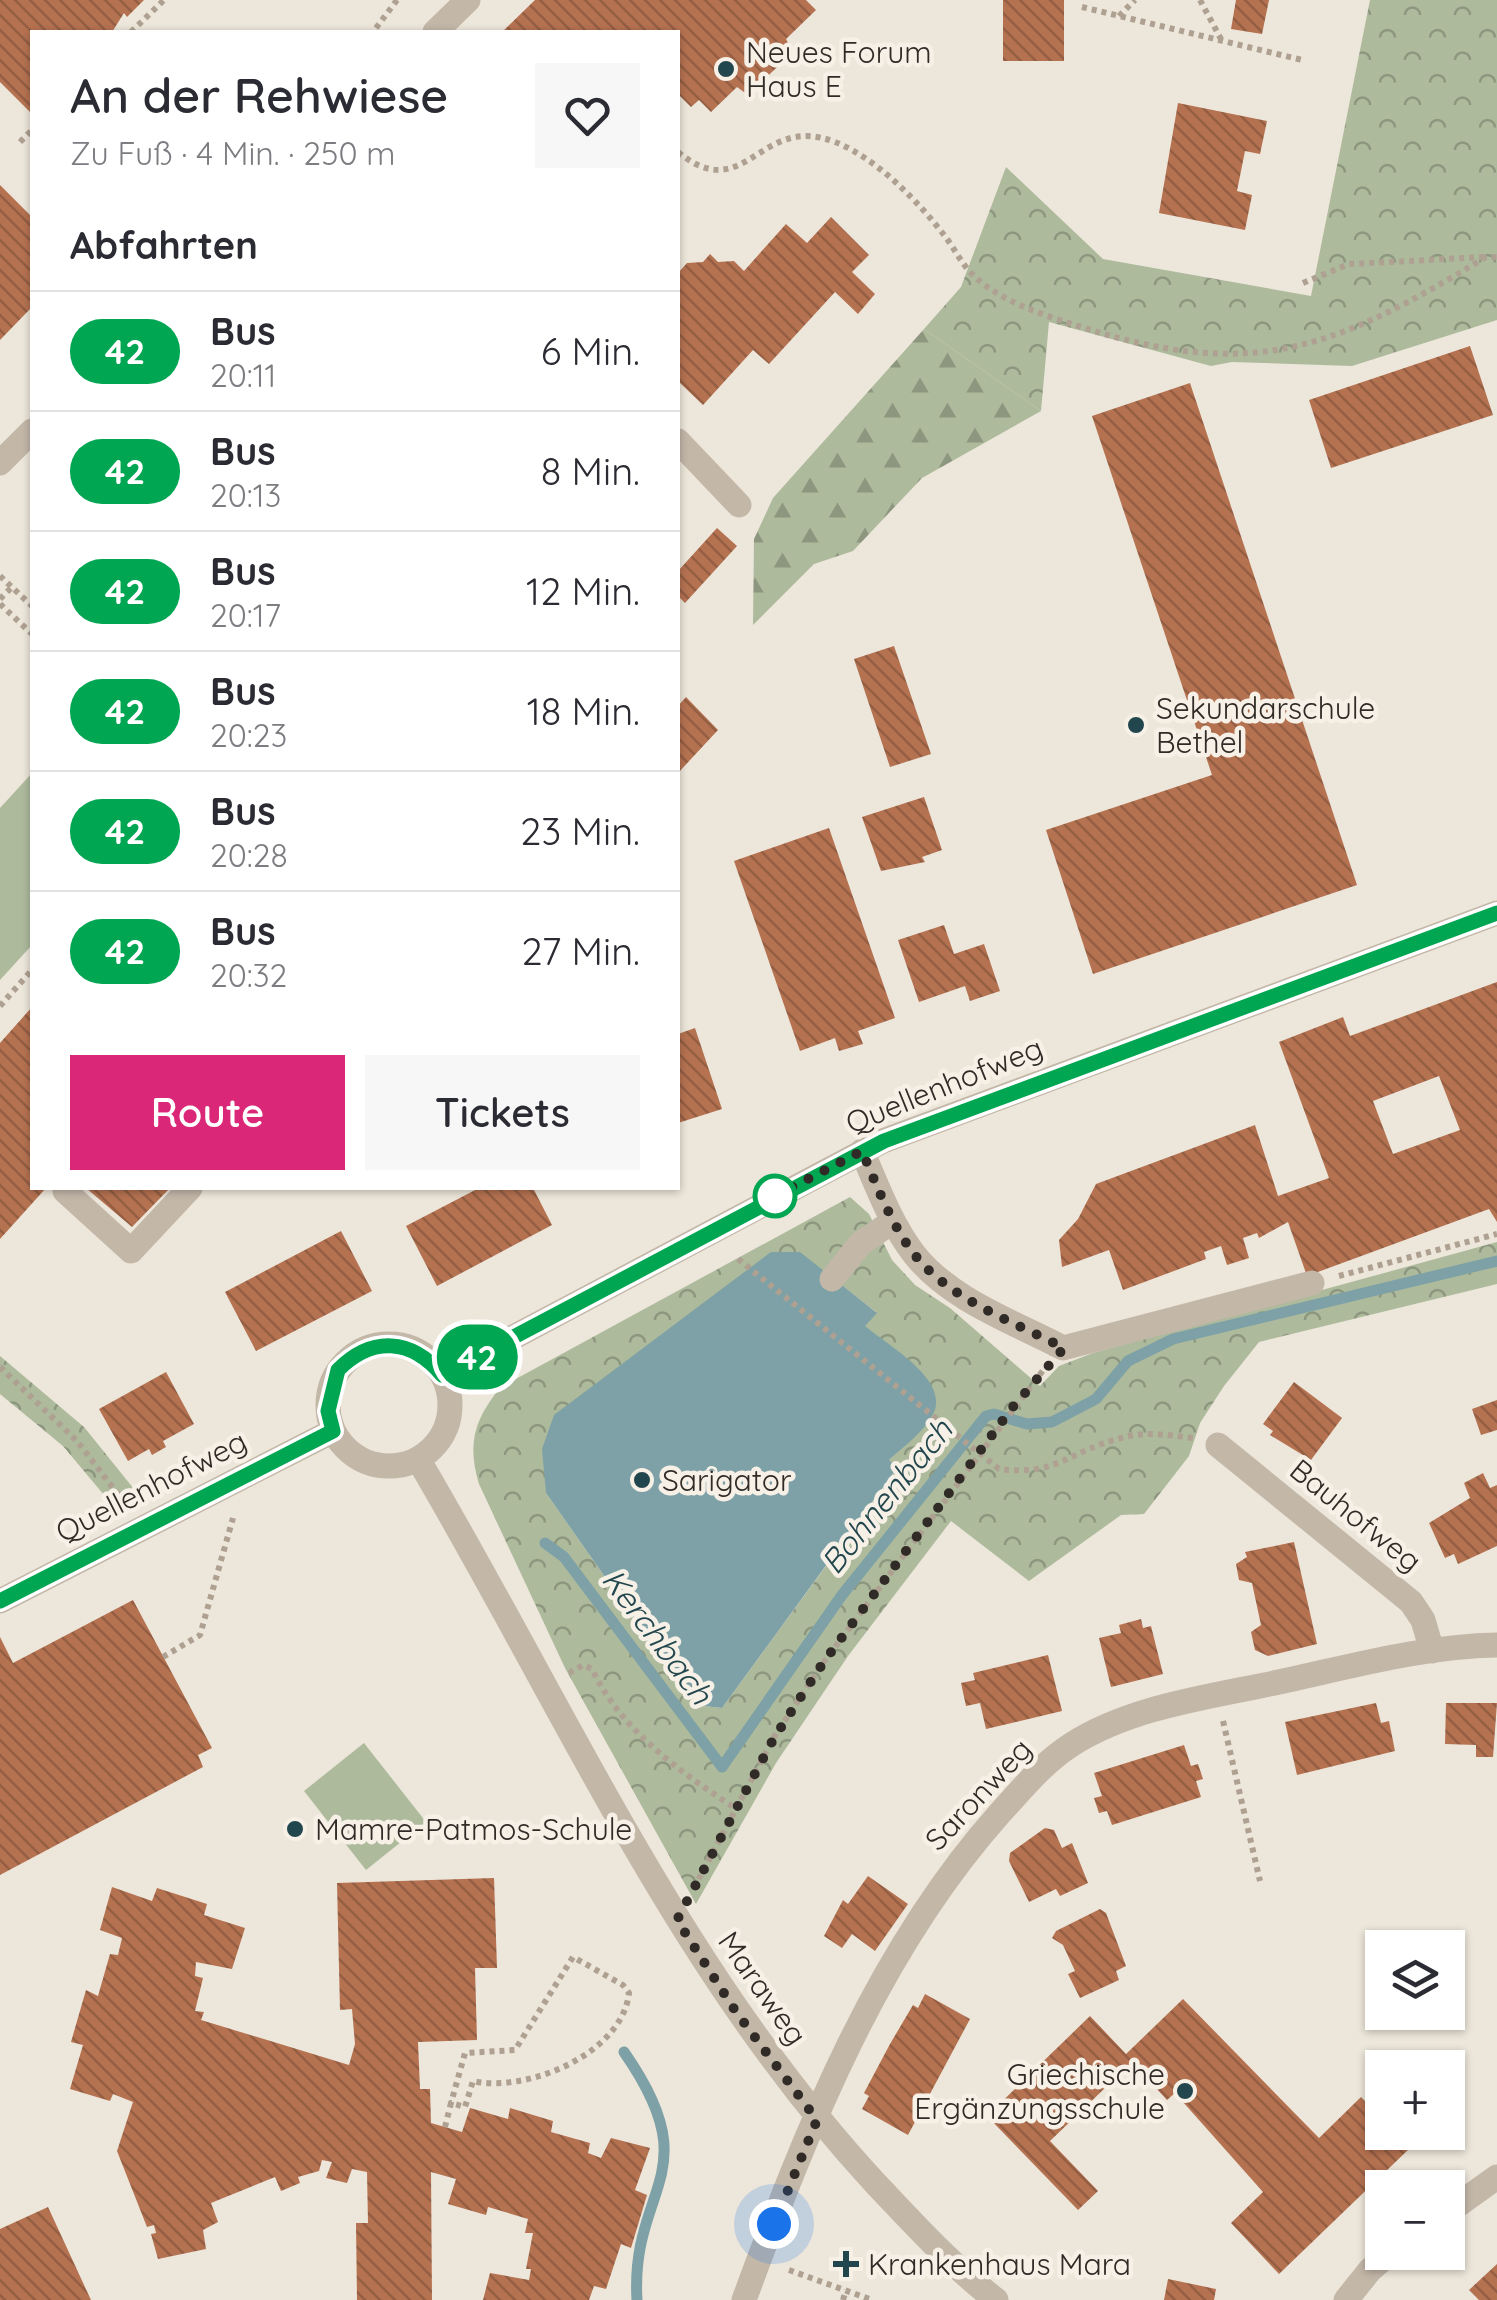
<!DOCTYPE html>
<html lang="de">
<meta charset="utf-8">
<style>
body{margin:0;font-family:Quicksand,sans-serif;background:#f7f7f7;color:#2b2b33;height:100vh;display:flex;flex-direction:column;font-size:38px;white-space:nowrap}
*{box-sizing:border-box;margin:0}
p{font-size:32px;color:#7c7c81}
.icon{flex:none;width:55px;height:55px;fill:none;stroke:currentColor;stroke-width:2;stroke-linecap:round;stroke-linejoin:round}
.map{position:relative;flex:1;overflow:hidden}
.drawer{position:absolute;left:30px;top:30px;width:650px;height:1160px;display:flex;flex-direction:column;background:#fff;border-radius:0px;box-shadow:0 2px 8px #0004}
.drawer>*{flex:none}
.badge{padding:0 20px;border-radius:32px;font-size:35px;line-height:65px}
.controls{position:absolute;left:1365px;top:1930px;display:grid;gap:20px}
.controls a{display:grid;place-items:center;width:100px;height:100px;border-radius:0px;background:#fff;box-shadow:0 2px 8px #0004;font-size:50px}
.you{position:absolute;width:50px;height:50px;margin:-25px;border:8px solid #fff;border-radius:50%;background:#1a73e8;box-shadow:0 0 0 15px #1a73e833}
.map>.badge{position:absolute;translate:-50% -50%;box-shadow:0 0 0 5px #fff}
h2{padding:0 40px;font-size:38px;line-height:90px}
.round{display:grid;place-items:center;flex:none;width:105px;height:105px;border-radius:0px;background:#f7f7f7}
.headline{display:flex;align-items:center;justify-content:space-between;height:170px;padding:0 40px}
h1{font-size:48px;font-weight:600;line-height:75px}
.primary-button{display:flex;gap:20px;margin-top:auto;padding:20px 40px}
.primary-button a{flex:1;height:115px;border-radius:0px;background:#db2777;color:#fff;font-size:40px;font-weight:600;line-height:115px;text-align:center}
.primary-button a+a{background:#f7f7f7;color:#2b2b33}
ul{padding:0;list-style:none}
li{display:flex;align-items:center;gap:30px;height:120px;padding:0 40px;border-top:2px solid #e1e1e2}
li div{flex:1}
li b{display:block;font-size:38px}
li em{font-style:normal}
li .badge{min-width:110px;font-weight:700;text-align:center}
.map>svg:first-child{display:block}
.forest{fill:url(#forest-firs)}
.park{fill:url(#park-crowns);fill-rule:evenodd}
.pitch{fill:#adba9c}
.water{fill:#7da1a6}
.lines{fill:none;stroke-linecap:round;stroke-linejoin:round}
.stream{stroke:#7da1a6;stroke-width:11}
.building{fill:url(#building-back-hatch);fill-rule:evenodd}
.path{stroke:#afa192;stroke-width:6;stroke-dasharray:5 5;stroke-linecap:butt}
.minor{stroke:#c3b7a8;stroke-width:25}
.line-casing{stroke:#fff;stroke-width:22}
.line{stroke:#00a651;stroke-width:15}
.walk{stroke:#312b27;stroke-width:10;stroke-dasharray:0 18}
.poi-dot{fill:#22464d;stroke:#f6f0e6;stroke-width:4}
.stop-dot{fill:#fff;stroke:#00a651;stroke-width:5}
.labels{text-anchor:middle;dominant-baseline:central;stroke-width:9;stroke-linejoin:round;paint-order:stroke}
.poi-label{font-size:30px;fill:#312b27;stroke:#f6f0e6;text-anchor:start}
.street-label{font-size:30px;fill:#312b27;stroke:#f6f0e6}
.water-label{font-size:32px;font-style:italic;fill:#22464d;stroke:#f6f0e6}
</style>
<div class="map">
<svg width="1497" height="2300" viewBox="0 0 1497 2300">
<defs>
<pattern id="forest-firs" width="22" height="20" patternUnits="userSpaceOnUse" patternTransform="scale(2.5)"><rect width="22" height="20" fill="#adba9c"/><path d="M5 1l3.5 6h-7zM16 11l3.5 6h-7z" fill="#8d977f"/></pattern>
<pattern id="park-crowns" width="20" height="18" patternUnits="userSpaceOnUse" patternTransform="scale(2.5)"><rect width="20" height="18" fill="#adba9c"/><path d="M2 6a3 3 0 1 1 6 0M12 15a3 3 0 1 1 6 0" fill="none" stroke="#8d977f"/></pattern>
<pattern id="building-back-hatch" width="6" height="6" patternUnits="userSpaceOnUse" patternTransform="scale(2.5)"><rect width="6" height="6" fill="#b57251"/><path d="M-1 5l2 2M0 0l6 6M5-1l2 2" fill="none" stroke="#945e43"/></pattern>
</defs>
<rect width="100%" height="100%" fill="#ede6da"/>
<!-- forest -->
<path class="forest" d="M924 329 1041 411 922 478 853 551 814 564 753 625 754 539 773 498Z"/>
<!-- park -->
<path class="park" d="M1370 0H1497V320L1352 366 1232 362 1211 366 1049 322 1041 411 924 329 961 287 1006 167 1103 259 1311 296Z
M850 1197 869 1214 892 1260 915 1285 950 1308 1040 1386 1059 1366 1093 1353 1497 1242V1284L1259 1342 1224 1386 1200 1423 1189 1456 1144 1514 1121 1515 1029 1581 951 1521 848 1656 776 1763 696 1904 565 1668 479 1484C467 1444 474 1419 501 1387ZM800 1253 876 1312 864 1326 931 1419 888 1461 897 1469 722 1708 704 1706 648 1638 546 1493Z
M0 1356 84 1427 138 1494 114 1507 63 1446 0 1394Z"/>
<!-- pitch -->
<path class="pitch" d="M32 773V945L0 980V808Z
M364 1743 426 1822 366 1870 304 1791Z"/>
<!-- water -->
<path class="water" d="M771 1252H800L877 1313 865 1326C887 1345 951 1380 933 1414 924 1432 903 1447 889 1460L897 1468 722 1708 704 1706 648 1638 546 1493 542 1449 554 1415Z"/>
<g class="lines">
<!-- stream -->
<path class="stream" d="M545 1543 564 1557 722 1767 842 1595 986 1416 994 1414 1027 1424 1052 1422 1096 1399 1128 1361 1173 1339 1497 1261
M624 2052C710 2175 630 2186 637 2300"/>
</g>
<!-- building -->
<path class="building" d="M0 0H144L127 17 124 13 112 32H32V114L0 82Z
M535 0H806L816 10 786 39 793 52 748 95 737 87 711 112 699 100 691 107 678 94V32H502Z
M1003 0H1064V61H1003Z
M1236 0H1269L1262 34 1231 29Z
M1178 103 1267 121 1260 154 1245 151 1237 191 1252 195 1245 230 1159 213Z
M0 185 32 217V307L0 340Z
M831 217 869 255 852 272 875 294 858 314 835 292 769 364 753 350 703 405 678 381V273L687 263 703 262 710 254 718 262 734 261 744 271 786 224 807 243Z
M1470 346 1493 415 1331 468 1309 400Z
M1190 383 1357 885 1093 974 1046 830 1212 775 1092 416Z
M717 528 737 546 685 603 678 596V571Z
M894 646 931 754 890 767 854 659Z
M686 697 718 730 678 773V706Z
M924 797 942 850 922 857 925 862 881 871 862 817Z
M829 828 895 1018 858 1031 863 1044 839 1051 835 1038 800 1051 734 861Z
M944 925 954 954 984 944 1000 991 970 1001 965 986 919 1002 898 940Z
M1497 982V1222L1489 1209 1307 1276 1288 1222 1259 1238 1257 1233 1243 1238 1249 1258 1227 1265 1221 1246 1204 1252 1206 1259 1123 1290 1109 1250 1062 1267 1059 1240 1078 1219 1096 1184 1255 1125 1278 1196 1329 1178 1279 1042 1343 1017 1350 1036ZM1439 1076 1460 1130 1393 1154 1373 1101Z
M32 1007V1188H46L0 1239V1043Z
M695 1028 722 1109 678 1123V1034Z
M86 1188H170L132 1227Z
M479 1188H533L552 1225 437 1286 406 1226Z
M341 1231 372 1291 256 1351 225 1292Z
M166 1372 194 1424 163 1441 166 1447 152 1455 149 1449 128 1461 99 1409Z
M1294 1382 1342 1418 1311 1460 1270 1435 1273 1431 1263 1424Z
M1497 1400V1430L1481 1435 1472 1409Z
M1483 1473 1490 1488 1497 1485V1546L1458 1564 1454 1554 1445 1558 1429 1523 1470 1498 1464 1483Z
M1294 1542 1317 1644 1268 1656 1255 1650 1251 1632 1261 1625 1252 1583 1239 1580 1236 1564 1247 1557 1245 1552Z
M133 1600 212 1748 198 1755 203 1767 0 1875V1637L13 1663Z
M1141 1619 1143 1628 1151 1626 1163 1674 1111 1687 1099 1638 1121 1633 1119 1625Z
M1048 1655 1062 1711 986 1729 980 1703 966 1706 961 1683 975 1680 973 1673Z
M1376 1703 1381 1723 1389 1721 1395 1751 1297 1775 1285 1722Z
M1446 1703H1497L1493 1757H1476V1745L1445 1744Z
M1184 1745 1191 1766 1198 1764 1203 1779 1196 1781 1201 1797 1112 1825 1107 1811 1099 1813 1094 1798 1102 1796 1094 1773Z
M1045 1828 1054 1830 1062 1848 1072 1843 1088 1883 1060 1896 1056 1889 1029 1902 1009 1861 1010 1853Z
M868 1876 908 1904 875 1951 852 1934 842 1948 824 1936 843 1900 848 1904Z
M494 1878 497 1968H475L477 2040 418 2042 420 2089H430L431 2123 462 2132 470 2108 508 2119 510 2108 553 2121 551 2132 590 2143 588 2153 601 2158 611 2138 650 2148 635 2190 647 2195 631 2248 621 2244 606 2289 594 2286 589 2300H483L490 2273 529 2280 531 2269H526L533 2233H525L528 2219 488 2207 486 2215 448 2204 456 2179 431 2172 432 2300H357L356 2223H368L367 2172 352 2169 347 2183 326 2178 332 2162 322 2160 319 2171 298 2177 300 2183 281 2191 275 2177 211 2203 218 2222 203 2230 206 2249 158 2259 151 2234 156 2233 154 2225 147 2227 117 2151 133 2102 113 2094 110 2101 70 2089 83 2045 71 2042 86 1990 98 1996 110 1954 118 1955 122 1938 100 1930 112 1887 152 1901 157 1888 207 1904 204 1915 245 1928 232 1969 196 1962 195 1976 203 1978 195 2011 204 2012 201 2020 349 2065 355 2044 352 2009 340 2010 337 1883Z
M1100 1909 1106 1913 1126 1966 1116 1971 1119 1980 1080 1998 1068 1974 1075 1971 1063 1945 1052 1938 1056 1931Z
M925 1994 970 2019 908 2135 862 2109 869 2096 864 2093 890 2044 913 2005 918 2008Z
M1183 1999 1319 2138 1361 2097 1382 2119V2132H1396L1410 2148 1279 2274 1231 2223 1263 2192 1175 2093 1167 2100 1132 2062 1050 2141 1098 2191 1078 2210 987 2116 1090 2016 1126 2054Z
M48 2207 91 2300H0V2229Z
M1497 2264V2300H1479L1469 2290Z
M1168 2279 1216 2289 1214 2300H1164Z"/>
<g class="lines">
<!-- path -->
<path class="path" d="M1200 0 1222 41
M1082 7 1302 60
M1119 16 1135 0
M376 28 397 0
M131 32 164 0
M20 142 32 130
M678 152C746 208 759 112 835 142 876 158 917 200 944 235 953 246 960 261 970 272 998 301 1041 314 1078 326 1254 383 1336 348 1486 257H1497
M1303 283 1349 264 1485 257
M0 576 32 606
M0 599 12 587
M0 604 32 634
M0 1006 32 970
M738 1259 999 1469C1058 1476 1069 1451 1121 1438 1144 1431 1168 1435 1193 1438
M1339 1276 1497 1234
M0 1367 77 1441 127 1506
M163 1657 200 1635 233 1518
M569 1673 583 1665 592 1669C621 1730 680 1772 735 1808
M1223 1721 1260 1881
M694 1888 774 1737 823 1663 1044 1369
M445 2127 451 2103 465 2107 473 2081C527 2093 622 2054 629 1993L623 1985 573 1957 515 2050 465 2053 451 2103
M789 2270 872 2300
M843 2300 846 2290"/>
<!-- minor -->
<path class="minor" d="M435 32 468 0
M678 441 739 505
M0 463 32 431
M862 1151C877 1186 891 1224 914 1254 950 1300 1014 1322 1063 1348L1312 1283
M65 1191 131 1251 190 1188
M832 1279 860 1244 893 1221
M328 1405a61 61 0 1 1 122 0a61 61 0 1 1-122 0Z
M442 1375 883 1141 1497 913
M1218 1445 1411 1602 1423 1620 1432 1651
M418 1459C564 1706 679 1972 876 2184 914 2224 952 2266 996 2300
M0 1601 333 1431
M1448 2212 1497 2177
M744 2300C807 2128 877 1951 1000 1813 1022 1789 1043 1763 1071 1745 1133 1705 1217 1696 1288 1680 1356 1665 1427 1646 1497 1645
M1346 2300 1370 2270 1391 2252"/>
</g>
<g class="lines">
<!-- line casing -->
<g class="line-casing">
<path id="line" d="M0 1601 333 1431 328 1411 338 1370C372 1336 411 1338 442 1375L884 1141 1497 913"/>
</g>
<!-- line -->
<use href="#line" class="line"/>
<!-- walk -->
<path class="walk" d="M774 2224 817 2120 736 2012 677 1920 774 1738 823 1663 1012 1408 1064 1348C1014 1322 950 1300 914 1254 891 1224 877 1186 862 1151L775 1196"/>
</g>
<!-- markers -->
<g class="poi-dot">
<circle cx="726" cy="69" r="10"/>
<circle cx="1136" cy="725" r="10"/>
<circle cx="642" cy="1480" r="10"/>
<circle cx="295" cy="1829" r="10"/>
<circle cx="1185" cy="2091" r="10"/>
<path d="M841 2249h10v10h10v10h-10v10h-10v-10h-10v-10h10z"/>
</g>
<circle class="stop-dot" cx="775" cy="1196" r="20"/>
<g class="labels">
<!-- poi labels -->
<g class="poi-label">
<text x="746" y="52">Neues Forum<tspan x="746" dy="34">Haus E</tspan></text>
<text x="1156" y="708">Sekundarschule<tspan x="1156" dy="34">Bethel</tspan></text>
<text x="662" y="1480">Sarigator</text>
<text x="315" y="1829">Mamre-Patmos-Schule</text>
<text x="1165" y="2074" text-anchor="end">Griechische<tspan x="1165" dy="34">Ergänzungsschule</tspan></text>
<text x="868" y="2264">Krankenhaus Mara</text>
</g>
<!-- street labels -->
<g class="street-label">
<text transform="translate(944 1085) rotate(-22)">Quellenhofweg</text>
<text transform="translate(151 1486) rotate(-27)">Quellenhofweg</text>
<text transform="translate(1356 1515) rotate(39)">Bauhofweg</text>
<text transform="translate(978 1794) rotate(-47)">Saronweg</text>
<text transform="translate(763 1988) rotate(55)">Maraweg</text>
</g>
<!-- water labels -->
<g class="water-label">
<text transform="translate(886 1496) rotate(-51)">Bohnenbach</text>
<text transform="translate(658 1636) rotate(53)">Kerchbach</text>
</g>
</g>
</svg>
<div class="controls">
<a><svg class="icon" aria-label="layers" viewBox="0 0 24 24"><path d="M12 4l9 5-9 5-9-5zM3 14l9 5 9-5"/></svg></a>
<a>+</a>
<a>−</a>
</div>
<div class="you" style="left:774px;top:2224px"></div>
<b class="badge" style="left:477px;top:1357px;background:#00a651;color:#fff">42</b>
<section class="drawer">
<div class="headline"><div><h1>An der Rehwiese</h1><p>Zu Fuß · 4 Min. · 250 m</p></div><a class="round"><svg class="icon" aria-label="heart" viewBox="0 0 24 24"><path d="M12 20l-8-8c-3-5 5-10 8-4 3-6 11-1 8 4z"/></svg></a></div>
<h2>Abfahrten</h2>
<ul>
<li><span class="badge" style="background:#00a651;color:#fff">42</span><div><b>Bus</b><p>20:11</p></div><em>6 Min.</em></li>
<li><span class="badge" style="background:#00a651;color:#fff">42</span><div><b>Bus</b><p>20:13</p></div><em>8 Min.</em></li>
<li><span class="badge" style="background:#00a651;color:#fff">42</span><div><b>Bus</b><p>20:17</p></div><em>12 Min.</em></li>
<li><span class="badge" style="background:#00a651;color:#fff">42</span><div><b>Bus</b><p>20:23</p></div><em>18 Min.</em></li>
<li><span class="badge" style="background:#00a651;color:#fff">42</span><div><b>Bus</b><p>20:28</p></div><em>23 Min.</em></li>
<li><span class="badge" style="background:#00a651;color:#fff">42</span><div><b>Bus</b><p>20:32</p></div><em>27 Min.</em></li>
</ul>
<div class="primary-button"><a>Route</a><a>Tickets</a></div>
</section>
</div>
